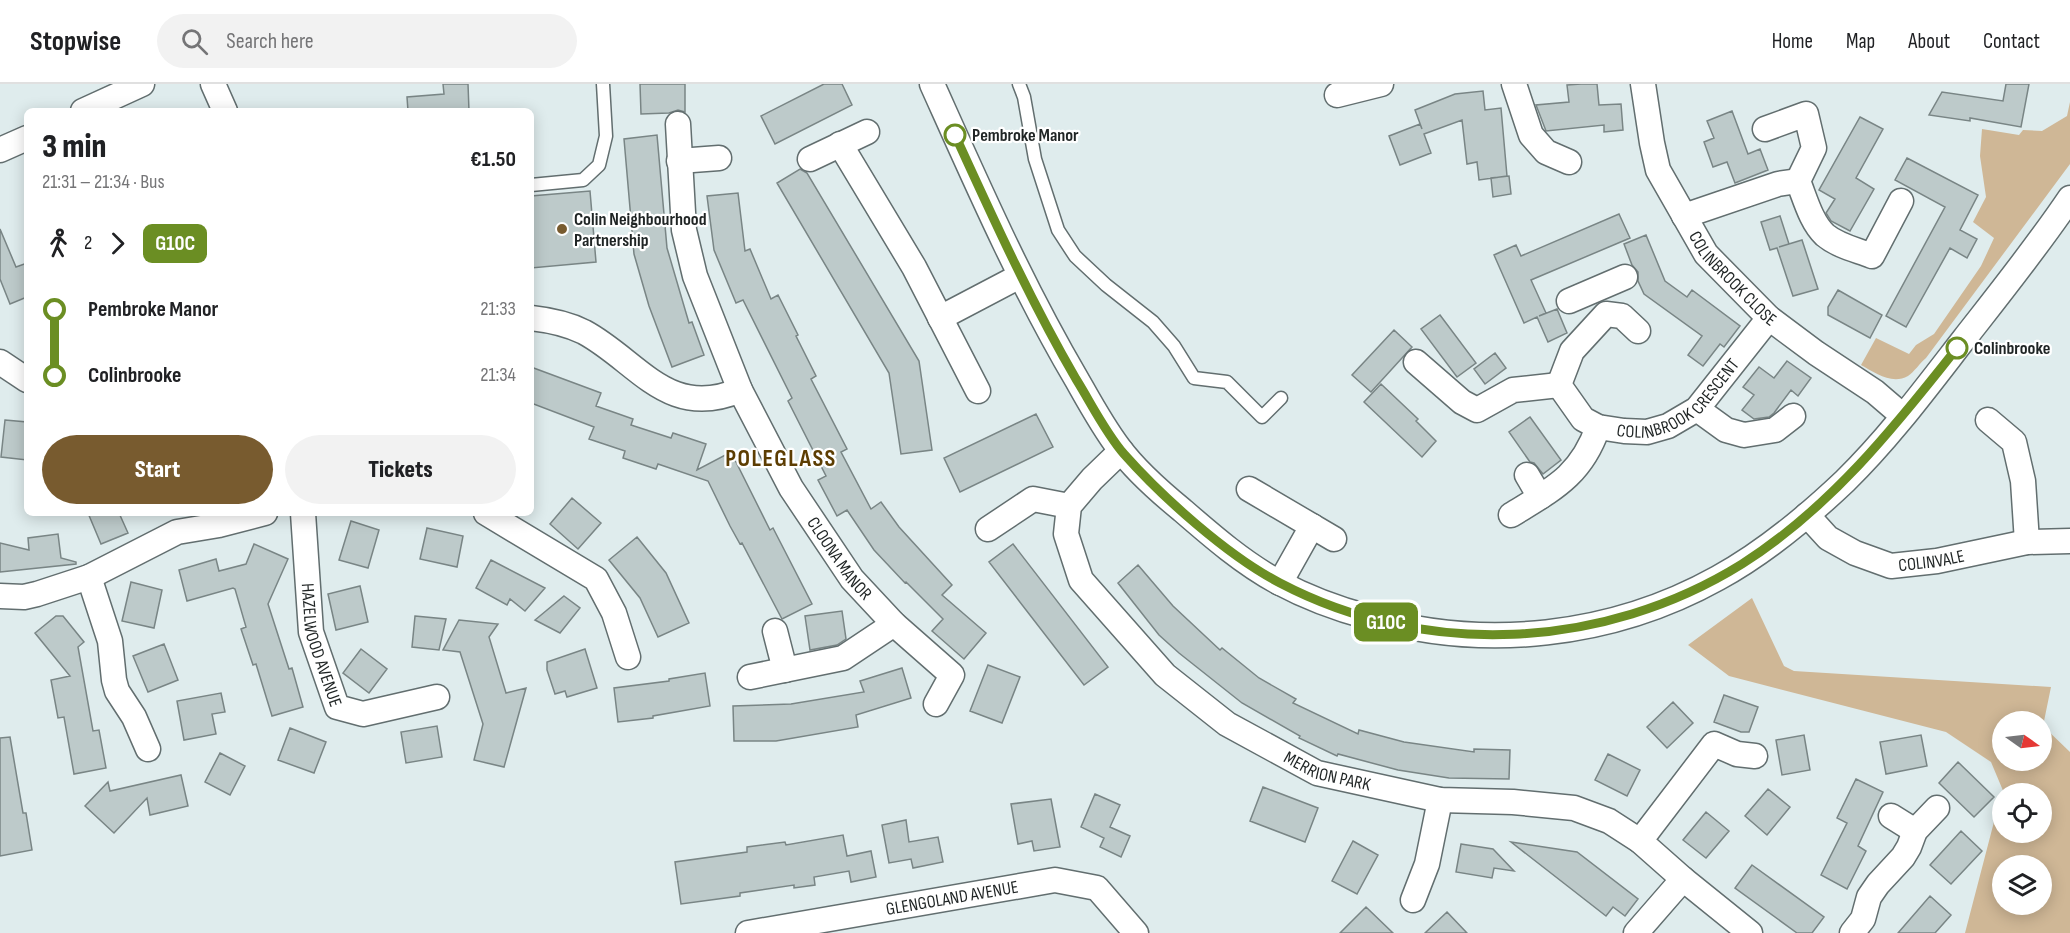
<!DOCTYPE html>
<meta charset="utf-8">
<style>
body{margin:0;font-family:"Sofia Sans Condensed",sans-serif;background:#f2f2f2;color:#202124;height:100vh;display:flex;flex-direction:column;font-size:22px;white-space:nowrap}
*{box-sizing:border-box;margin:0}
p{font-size:20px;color:#757577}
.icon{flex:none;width:33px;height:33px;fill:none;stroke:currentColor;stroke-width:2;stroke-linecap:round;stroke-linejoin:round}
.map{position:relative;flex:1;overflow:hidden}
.drawer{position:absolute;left:24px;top:24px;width:510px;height:408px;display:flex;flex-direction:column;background:#fff;border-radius:9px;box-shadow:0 3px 15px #0003}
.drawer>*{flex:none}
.badge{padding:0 12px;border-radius:9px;font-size:21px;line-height:39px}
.needle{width:39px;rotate:104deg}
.fabs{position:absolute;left:1992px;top:627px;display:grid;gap:12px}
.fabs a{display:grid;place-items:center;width:60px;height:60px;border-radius:50%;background:#fff;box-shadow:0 3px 15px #0003;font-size:30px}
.map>.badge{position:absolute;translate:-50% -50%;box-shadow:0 0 0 3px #fff}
.legs{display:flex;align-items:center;gap:9px;height:66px;padding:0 18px;font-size:20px}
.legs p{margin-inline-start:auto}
.head{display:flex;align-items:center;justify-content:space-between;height:102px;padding:0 18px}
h1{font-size:33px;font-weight:800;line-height:45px}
.cta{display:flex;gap:12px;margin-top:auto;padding:12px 18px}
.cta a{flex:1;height:69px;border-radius:36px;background:#785b2f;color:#fff;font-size:24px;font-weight:800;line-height:69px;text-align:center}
.cta a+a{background:#f2f2f2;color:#202124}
ul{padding:0 18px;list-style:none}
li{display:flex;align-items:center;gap:21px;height:66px;font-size:22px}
li i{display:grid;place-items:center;width:9px;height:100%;margin:0 8px;background:currentColor}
li i::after{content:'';width:15px;height:15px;margin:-8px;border:4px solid;border-radius:50%;background:#fff}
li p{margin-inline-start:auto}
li:first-child i{background:linear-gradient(#0000 50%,currentColor 0)}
li:last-child i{background:linear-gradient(currentColor 50%,#0000 0)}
header{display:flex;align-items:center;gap:36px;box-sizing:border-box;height:84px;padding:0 30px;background:#fff;border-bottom:2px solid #e0e0e0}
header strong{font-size:28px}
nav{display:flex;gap:33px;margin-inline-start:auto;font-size:21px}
.search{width:420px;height:54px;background:#f2f2f2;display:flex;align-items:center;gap:15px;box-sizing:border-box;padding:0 21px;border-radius:33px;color:#757577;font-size:22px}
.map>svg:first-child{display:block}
.green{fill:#cfb796;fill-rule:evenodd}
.building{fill:#bdcaca;stroke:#798585;stroke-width:1.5}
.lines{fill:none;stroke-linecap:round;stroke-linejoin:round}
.service-casing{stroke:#626e6f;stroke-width:15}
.minor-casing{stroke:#626e6f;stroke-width:27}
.service{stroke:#fff;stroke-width:12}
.minor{stroke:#fff;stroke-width:24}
.line-1-casing{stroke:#fff;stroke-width:14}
.line-1{stroke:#6b8e23;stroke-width:9}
.stop-1-dot{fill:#fff;stroke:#6b8e23;stroke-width:3}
.poi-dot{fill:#785b2f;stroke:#fff;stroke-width:2}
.labels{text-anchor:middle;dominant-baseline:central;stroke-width:4.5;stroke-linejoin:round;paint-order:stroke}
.stop-label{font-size:18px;font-weight:bold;fill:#1f2424;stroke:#fff;text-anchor:start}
.poi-label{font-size:18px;font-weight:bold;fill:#1f2424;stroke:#fff;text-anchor:start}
.street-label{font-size:18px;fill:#1f2424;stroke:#fff}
.district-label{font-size:24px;font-weight:bold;letter-spacing:1.5px;fill:#5c3d02;stroke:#fff}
</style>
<header>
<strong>Stopwise</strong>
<div class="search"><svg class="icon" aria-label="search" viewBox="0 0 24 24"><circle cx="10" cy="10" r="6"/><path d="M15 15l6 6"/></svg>Search here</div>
<nav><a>Home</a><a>Map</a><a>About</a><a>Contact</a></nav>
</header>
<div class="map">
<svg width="2070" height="849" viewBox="0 0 2070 849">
<rect width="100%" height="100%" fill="#dfeced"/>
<!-- green -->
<path class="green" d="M2070 18V80L1926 274C1920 279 1914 288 1908 292 1892 301 1875 289 1861 281L1876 254 1909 270 1916 261 1934 250 1981 182 1994 154 1973 138 1986 113 1980 72 1982 45 2019 51 2023 46 2042 47 2067 32Z
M1752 514 1784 582 1794 587 2051 603 2043 642 2070 668V849H1965L2001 711 2002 710V748H2042V710L2004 709 1991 678 1946 648 1729 592 1688 561ZM2002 638H2042V676H2002ZM2002 782H2042V820H2002Z"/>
<!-- building -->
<path class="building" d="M443 0H468L469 27H408L407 13 444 10Z
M640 0H685V28L678 26 669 29 641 30Z
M824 0H842L852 21 775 60 761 32Z
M1581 0H1597L1599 21 1621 20 1623 46 1604 48V41L1546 47 1536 21 1569 18 1567 1Z
M2006 0H2029L2021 43 1970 34V37L1929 31 1942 8 2003 17Z
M1483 7 1485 26 1501 24 1507 92 1479 96 1477 78 1467 80 1462 36 1424 50 1431 69 1400 81 1389 52 1420 40 1422 45 1415 26 1455 10Z
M1732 27 1748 70 1760 65 1768 86 1735 99 1727 78 1713 83 1704 58 1714 54 1707 37Z
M1860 33 1883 45 1856 94 1874 105 1850 147 1831 137 1826 129 1835 115 1819 106Z
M657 51 667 164 689 239 692 238 704 271 672 283 649 222 634 170 624 55Z
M1907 74 1978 111 1960 146 1977 155 1967 174 1950 164 1906 243 1886 232 1945 123 1895 96Z
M800 85 807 89 919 277 932 366 901 370 889 289 777 99Z
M1509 92 1511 110 1493 113 1491 94Z
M590 107 596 178 531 184V112Z
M738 109 745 167 750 165 771 215 778 211 798 251 796 252 816 292 811 295 847 365 841 368 871 425 881 418 899 443 952 501 942 511 986 549 964 575 932 547 943 535 906 498 905 499 874 466 847 426 837 432 818 396 826 392 788 317 792 314 743 216 736 219 714 166 707 112Z
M1619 130 1630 154 1531 196 1546 229 1539 232 1557 225 1567 249 1548 258 1537 233 1524 239 1494 171 1516 161 1521 172Z
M1780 132 1789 160 1779 163 1802 156 1818 205 1793 212 1777 164 1770 166 1761 138Z
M0 145 16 183 27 179V213L10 220 0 195Z
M1646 151 1665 197 1687 213 1692 206 1740 242 1724 263 1720 260 1703 282 1688 271 1702 252 1644 210 1638 197V188L1632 181 1624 160Z
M1838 206 1882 231 1870 254 1828 231V223Z
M1440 231 1476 279 1457 293 1421 245Z
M1394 246 1412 263 1371 308 1352 291Z
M1495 269 1506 284 1485 300 1474 285Z
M1787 277 1811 294 1798 312 1791 306 1774 329 1769 333 1754 335 1742 326 1754 311 1743 303 1759 283 1774 294Z
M531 283 601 309 596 322 633 335 631 341 671 354 673 349 706 360 697 386 731 368 770 446 773 444 812 520 782 535 742 459 740 460 730 442 708 397 658 380 656 385 623 374 625 367 589 355 594 343 531 319Z
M1381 300 1418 335 1416 337 1436 357 1422 373 1364 318Z
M1036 330 1053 363 960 408 944 374Z
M1530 333 1561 376 1543 390 1534 379 1530 378 1509 348Z
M5 336 27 338V376L1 373Z
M572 414 601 439 578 465 550 440Z
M88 429H119L128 449 101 460Z
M351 437 379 446 368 484 339 476Z
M427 444 463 452 457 483 420 475Z
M58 450 61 474 76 478V480L0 488V459L29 466 28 454Z
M637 453 666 489 689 539 658 553 640 514 609 476Z
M254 460 288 475 268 520 289 585 292 584 303 623 272 632 256 580 253 581 241 545 246 543 235 505 233 504 187 517 179 486 216 475 219 487 246 480Z
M1013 460 1108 583 1084 601 989 478Z
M491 476 545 504 525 527 510 515 507 521 476 504Z
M1138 481 1173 522 1220 566 1222 564 1259 594 1296 615 1293 619 1358 650 1359 646 1404 658 1474 668V665L1510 666 1509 695 1449 694 1398 686 1338 670 1337 672 1299 654 1300 652 1242 619 1179 569 1159 551 1118 499Z
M131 498 162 506 154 544 122 537Z
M360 502 368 538 336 546 328 510Z
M564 512 580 524 560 549 535 536Z
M842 527 846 555 837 561 810 566 805 532Z
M56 532H63L84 558 78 563 93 647 99 646 106 684 74 690 64 633 58 634 51 596 70 592 35 549Z
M415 532 446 535 439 566 412 563Z
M459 536 498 540 489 553 506 609 526 604 504 683 474 676 483 640 460 568 443 566Z
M164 560 178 596 148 608 133 572Z
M361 565 387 585 369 609 343 589Z
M585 565 597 604 567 613 565 607 555 610 547 586V578Z
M988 581 1020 593 1002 639 970 627Z
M902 584 911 614 856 631 858 643 776 657H734L733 622 791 620 864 608 860 597Z
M705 589 710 622 653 632V634L618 638 614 604 669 597V595Z
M221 609 225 628 212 630 216 650 184 656 177 617Z
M1724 611 1758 623 1749 648H1741L1714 638Z
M1673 618 1693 639 1667 664 1647 643Z
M437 642 442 673 406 679 401 648Z
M290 644 326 658 314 689 278 676Z
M1804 651 1810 686 1782 691 1776 656Z
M1921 651 1927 682 1886 690 1880 658Z
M10 653 23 729H26L32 766 0 772V654Z
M220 669 245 682 230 711 205 698Z
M1608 670 1640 686 1627 712 1595 696Z
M1958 678 1994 713 1974 733 1939 699Z
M181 691 188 722 150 731 147 714 114 749 85 722 108 698 110 707Z
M1856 695 1883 708 1858 762 1866 767 1847 805 1821 791 1847 739 1837 734Z
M1263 703 1318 724 1305 758 1250 737Z
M1768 705 1790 723 1767 751 1745 732Z
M1095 710 1120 721 1110 743 1130 752 1121 773 1100 763 1104 754 1081 743Z
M1051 715 1060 763 1034 767 1032 757 1018 760 1011 720Z
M1706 728 1729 747 1706 774 1683 756Z
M906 736 909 758 938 753 943 778 913 784 911 775 889 779 882 741Z
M1961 747 1982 767 1951 800 1930 781Z
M843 751 847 772 871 767 876 793 851 798 849 787 814 793 815 801 794 804V801L740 809V812L681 820 675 778 747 768V763L785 758 786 761Z
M1353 757 1378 771 1357 810 1332 797Z
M1511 758 1577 768 1638 815 1625 832 1613 823 1606 832Z
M1461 760 1493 765 1514 787 1494 784 1492 794 1456 788Z
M1752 781 1824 833 1812 849H1797L1735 804Z
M1930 812 1951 831 1935 849H1898Z
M1366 823 1393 849H1340Z
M1447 828 1467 849H1425Z"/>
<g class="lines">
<!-- service casing -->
<g class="service-casing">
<path id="service" d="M1019 0 1024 13 1035 75 1058 146 1075 172 1106 201 1153 238 1174 262 1194 294 1227 298 1262 333 1281 314
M531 101 583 96 599 81 606 52 603 0"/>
</g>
<!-- minor casing -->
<g class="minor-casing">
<g id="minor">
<path d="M213 0 225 27"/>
<path d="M932 0C977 100 1021 201 1077 296 1090 319 1103 343 1119 364 1136 387 1160 408 1182 426 1212 452 1243 479 1278 498 1306 513 1338 525 1368 533 1484 567 1612 553 1718 494 1764 469 1807 433 1845 397 1889 354 1926 304 1964 255 2000 209 2037 163 2070 114"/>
<path d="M1514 0 1531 51 1546 68 1569 78"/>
<path id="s1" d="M1643 0 1652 59 1658 86 1706 170 1769 234 1816 269 1875 308 1903 332"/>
<path d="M1337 11 1381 0"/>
<path d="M83 27 142 0"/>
<path id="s2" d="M678 40 684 146 695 192 740 306 791 404 852 495 894 540 952 591 936 620"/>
<path d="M1765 45 1806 30 1814 64 1798 97C1805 114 1811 138 1825 151 1838 162 1857 166 1872 172L1901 117"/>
<path d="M840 60 914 183 978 307"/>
<path d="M0 66 27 54"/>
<path d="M810 75 867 48"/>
<path d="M679 77 719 74"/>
<path d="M1684 132 1778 100 1798 97"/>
<path d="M1569 217 1625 193"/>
<path d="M531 234C549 236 568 240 584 248 638 277 668 337 740 306"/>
<path d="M940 234 1020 192"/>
<path id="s3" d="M1638 247 1622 232 1606 230 1572 267 1559 301 1583 335 1598 343 1624 347 1647 348 1668 342 1697 325 1769 234"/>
<path d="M0 278 27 296"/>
<path d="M1416 278 1462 318 1477 326 1513 306 1559 301"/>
<path d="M1697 325 1726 346 1744 351 1775 346 1793 332"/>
<path d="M1988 336 2014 358 2023 397 2027 458"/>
<path id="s4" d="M1121 367 1092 395 1069 422 1066 450 1081 496 1165 591 1227 640 1317 689 1440 716 1513 718 1574 724 1609 737 1640 757 1683 795 1750 849"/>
<path d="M1527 391 1540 413"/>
<path d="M1249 405 1334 455"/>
<path id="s5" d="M303 429 311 548 337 623 363 630 437 613"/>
<path d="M486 429 596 495 614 529 628 573"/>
<path d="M1511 431C1553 405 1581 392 1598 343"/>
<path id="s6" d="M1807 431 1828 454 1855 469 1891 482 1937 477 2027 458 2070 457"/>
<path d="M988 445 1033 415 1069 422"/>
<path d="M89 493 110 557 114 596 117 607 134 633 148 665"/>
<path d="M1280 499 1312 442"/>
<path d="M0 512 24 513 37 510 89 493 177 448 219 441 265 429"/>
<path d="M775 547 785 586"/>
<path d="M750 593 843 574 894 540"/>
<path d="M1891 732 1915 747"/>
<path d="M1640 757 1714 660 1737 670 1755 672"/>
<path d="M1413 816 1427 780 1440 716"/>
<path id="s7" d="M748 849 1055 796 1097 804 1136 849"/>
<path d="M1636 849 1683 795"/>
<path d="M1852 849 1863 835 1869 813 1878 800 1903 773 1909 763 1915 747 1937 724"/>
</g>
</g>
<!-- service -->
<use href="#service" class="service"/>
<!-- minor -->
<use href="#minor" class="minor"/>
</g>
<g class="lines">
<!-- line-1 casing -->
<g class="line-1-casing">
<path id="line-1" d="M955 51C993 134 1030 216 1076 295 1091 319 1105 348 1124 370 1163 414 1228 472 1280 499 1425 575 1604 566 1742 480 1829 425 1894 344 1957 264"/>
</g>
<!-- line-1 -->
<use href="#line-1" class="line-1"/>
</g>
<!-- markers -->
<g class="stop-1-dot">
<circle cx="955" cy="51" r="10"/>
<circle cx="1957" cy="264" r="10"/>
</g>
<circle class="poi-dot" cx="562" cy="145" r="6"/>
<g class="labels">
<!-- stop labels -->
<g class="stop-label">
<text x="972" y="51">Pembroke Manor</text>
<text x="1974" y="264">Colinbrooke</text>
</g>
<!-- poi labels -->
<g class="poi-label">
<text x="574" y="135">Colin Neighbourhood<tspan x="574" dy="21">Partnership</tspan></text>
</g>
<!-- street labels -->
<g class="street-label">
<text stroke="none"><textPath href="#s1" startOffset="220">COLINBROOK CLOSE</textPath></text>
<text stroke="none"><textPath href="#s3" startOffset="276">COLINBROOK CRESCENT</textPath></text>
<text stroke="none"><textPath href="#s2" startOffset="472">CLOONA MANOR</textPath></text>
<text stroke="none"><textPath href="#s6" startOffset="141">COLINVALE</textPath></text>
<text stroke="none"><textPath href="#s5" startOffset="134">HAZELWOOD AVENUE</textPath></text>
<text stroke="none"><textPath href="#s4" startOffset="470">MERRION PARK</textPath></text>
<text stroke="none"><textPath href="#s7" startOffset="207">GLENGOLAND AVENUE</textPath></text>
</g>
<!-- district labels -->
<g class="district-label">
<text x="781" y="374">POLEGLASS</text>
</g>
</g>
</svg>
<div class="fabs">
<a><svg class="needle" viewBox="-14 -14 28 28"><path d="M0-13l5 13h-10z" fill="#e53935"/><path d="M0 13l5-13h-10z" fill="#757577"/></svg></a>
<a><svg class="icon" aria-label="locate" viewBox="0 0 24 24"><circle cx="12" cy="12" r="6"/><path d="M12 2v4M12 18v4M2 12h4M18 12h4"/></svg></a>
<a><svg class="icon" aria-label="layers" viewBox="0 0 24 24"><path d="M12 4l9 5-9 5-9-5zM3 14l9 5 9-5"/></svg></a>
</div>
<b class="badge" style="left:1386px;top:538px;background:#6b8e23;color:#fff">G10C</b>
<section class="drawer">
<div class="head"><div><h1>3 min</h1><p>21:31 – 21:34 · Bus</p></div><b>€1.50</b></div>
<div class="legs"><svg class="icon" aria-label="walk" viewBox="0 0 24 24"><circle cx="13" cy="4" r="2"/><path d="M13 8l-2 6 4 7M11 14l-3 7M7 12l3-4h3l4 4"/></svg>2<svg class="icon" aria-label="forward" viewBox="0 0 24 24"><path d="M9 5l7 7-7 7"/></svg><b class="badge" style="background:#6b8e23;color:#fff">G10C</b></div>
<ul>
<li><i style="color:#6b8e23"></i><b>Pembroke Manor</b><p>21:33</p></li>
<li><i style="color:#6b8e23"></i><b>Colinbrooke</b><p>21:34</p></li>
</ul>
<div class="cta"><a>Start</a><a>Tickets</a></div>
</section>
</div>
